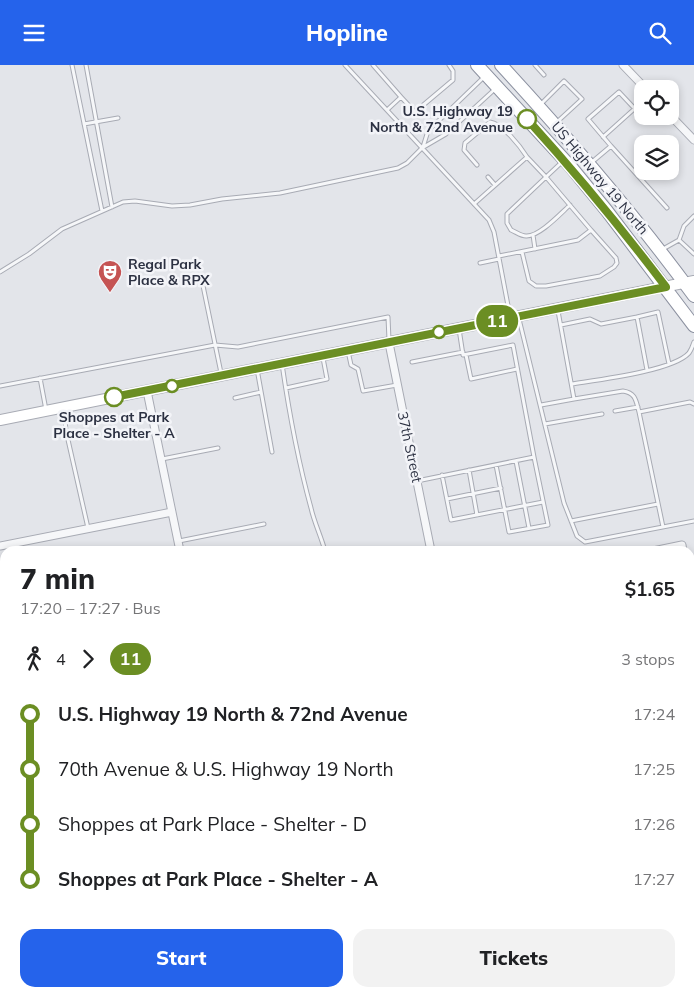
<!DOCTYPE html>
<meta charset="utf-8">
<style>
body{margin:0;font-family:Mulish,sans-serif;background:#f2f2f2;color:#202124;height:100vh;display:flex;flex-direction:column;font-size:19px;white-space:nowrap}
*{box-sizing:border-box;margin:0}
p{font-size:16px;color:#757577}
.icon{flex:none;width:28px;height:28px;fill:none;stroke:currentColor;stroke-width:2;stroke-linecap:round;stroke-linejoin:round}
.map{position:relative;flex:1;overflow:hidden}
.details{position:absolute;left:0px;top:481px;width:695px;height:451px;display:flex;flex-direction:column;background:#fff;border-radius:15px 15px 0 0;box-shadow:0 2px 8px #0003}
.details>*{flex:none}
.badge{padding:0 10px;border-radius:16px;font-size:18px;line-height:32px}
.fabs{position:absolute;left:634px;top:15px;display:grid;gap:10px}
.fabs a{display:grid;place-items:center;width:45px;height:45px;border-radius:10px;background:#fff;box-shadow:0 2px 8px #0003;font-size:25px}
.map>.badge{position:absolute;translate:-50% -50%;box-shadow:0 0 0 2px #fff}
.legs{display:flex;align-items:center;gap:8px;height:55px;padding:0 20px;font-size:16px}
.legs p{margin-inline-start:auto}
.head{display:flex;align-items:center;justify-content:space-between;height:85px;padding:0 20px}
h1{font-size:28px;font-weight:800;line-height:38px}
.button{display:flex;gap:10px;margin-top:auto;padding:10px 20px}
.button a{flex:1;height:58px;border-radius:15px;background:#2563eb;color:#fff;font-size:20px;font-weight:800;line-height:58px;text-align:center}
.button a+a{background:#f2f2f2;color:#202124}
ul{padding:0 20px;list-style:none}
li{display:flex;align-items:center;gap:18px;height:55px;font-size:19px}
li i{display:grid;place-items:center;width:8px;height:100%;margin:0 6px;background:currentColor}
li i::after{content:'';width:12px;height:12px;margin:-6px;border:4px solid;border-radius:50%;background:#fff}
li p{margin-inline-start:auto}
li:first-child i{background:linear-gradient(#0000 50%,currentColor 0)}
li:last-child i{background:linear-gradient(currentColor 50%,#0000 0)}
header{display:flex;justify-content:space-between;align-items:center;height:65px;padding:0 20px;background:#2563eb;color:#fff;font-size:22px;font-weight:800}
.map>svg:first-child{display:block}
.green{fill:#c7d4c5}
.water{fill:#a2aec7}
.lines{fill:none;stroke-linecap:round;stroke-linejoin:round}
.stream{stroke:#a2aec7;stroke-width:2.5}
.lane-casing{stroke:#a8abb4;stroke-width:5}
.street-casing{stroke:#a8abb4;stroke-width:9}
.secondary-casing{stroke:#a8abb4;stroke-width:12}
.highway-casing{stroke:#8c91a0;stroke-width:14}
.lane{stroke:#f6f7f9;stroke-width:3}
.street{stroke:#f6f7f9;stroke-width:7}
.secondary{stroke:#fff;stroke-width:10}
.highway{stroke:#fff;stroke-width:12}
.line-1-casing{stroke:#fff;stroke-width:11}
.line-1{stroke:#6b8e23;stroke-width:8}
.stop-1-dot{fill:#fff;stroke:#6b8e23;stroke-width:2.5}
.labels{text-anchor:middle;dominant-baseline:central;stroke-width:5;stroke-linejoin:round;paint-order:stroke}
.stop-label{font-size:14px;font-weight:bold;fill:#2c3142;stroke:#f3f4f8;text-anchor:end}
.street-label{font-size:14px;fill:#2c3142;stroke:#f3f4f8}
.poi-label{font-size:14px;font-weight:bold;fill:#2c3142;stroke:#f3f4f8;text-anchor:start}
</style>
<header><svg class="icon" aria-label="menu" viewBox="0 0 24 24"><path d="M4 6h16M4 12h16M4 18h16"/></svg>Hopline<svg class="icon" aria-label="search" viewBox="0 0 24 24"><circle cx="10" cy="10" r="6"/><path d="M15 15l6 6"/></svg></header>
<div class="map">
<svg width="694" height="932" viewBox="0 0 694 932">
<rect width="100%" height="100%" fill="#e3e5ea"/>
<!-- green -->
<path class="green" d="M5 862V928H534L535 932H0V863Z"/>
<!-- water -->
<path class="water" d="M565 928H643L645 932H567Z"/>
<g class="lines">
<!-- stream -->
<path class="stream" d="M0 871 5 870"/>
<!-- lane casing -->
<g class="lane-casing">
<path id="lane" d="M72 0 102 146
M86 0 112 142
M345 0 489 155 494 167 510 251
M373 0 401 32
M535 0 544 10
M541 39 564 16 582 34 557 57
M387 45 401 32 415 47 453 15V6L449 0
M84 59 118 53
M603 72 642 37
M611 81 667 143
M423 82 428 66 483 13
M592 97 611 81 588 54 619 27 635 44
M477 100 464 85 465 78 490 57C503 59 520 81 527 92
M488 112 495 120
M474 139 527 92 546 112 562 97
M694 151 684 161 679 175 694 189
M533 170 535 184
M663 184 679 175
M522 187 529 216 536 221H546L600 211 614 202 617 198 616 193 591 165
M499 191 578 175 591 165 546 112 507 149V158L511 165C516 167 521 171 526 171 539 172 561 148 570 140
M480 198 499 194
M0 207 29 189 62 164 123 137 135 136 172 141 190 140 222 134 280 128 398 103 407 98 422 83 446 69 495 24
M201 211 221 308
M558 246 574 334 623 326C636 328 636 336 639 347L690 337 694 339
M519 254 564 438 577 471 585 477 694 456
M561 260 590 254 601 259 637 252
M348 286 351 300 358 304 363 326 397 320
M466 290 471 314 517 304
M412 297 463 287
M282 299C289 347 298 396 311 443 314 457 321 471 325 486
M257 304 272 387
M647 305 637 252 658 247 669 299
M40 313 46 345
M572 319C597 315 673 306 689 288 691 285 693 280 694 277
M0 321 215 280 238 282 388 252 389 275
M286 323 327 314 323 293
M235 333 261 327
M541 340 574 334
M64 344 66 366 88 463
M615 346 638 342
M639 347 663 462
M545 359 602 349
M162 394 218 383
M516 396 529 463
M496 400 509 467 548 460 534 392
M469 405 477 450
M442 410 451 455 543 437
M417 416 534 392 513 280 463 290 459 264
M447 434 501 423
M571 456 658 439
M179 476 264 459
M690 797 694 796
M690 850 694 849
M0 891 5 915
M8 928V932
M45 928 46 932"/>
</g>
<!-- street casing -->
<g class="street-casing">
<path id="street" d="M623 0 646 24
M670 50 694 75
M389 278 431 486
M147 326 180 486
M0 481 172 447
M653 486 682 480 683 486
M690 518 694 536
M690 589 694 588
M0 610 5 609
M690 681 694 680
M690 730H694
M0 738 5 737
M0 854V855"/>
</g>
<!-- secondary casing -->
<g class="secondary-casing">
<path id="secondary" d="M0 355 694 216"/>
</g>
<!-- highway casing -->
<g class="highway-casing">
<path id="highway" d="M477 0 571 102 607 146 694 261
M501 0C569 74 635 150 694 231"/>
</g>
<!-- lane -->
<use href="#lane" class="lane"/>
<!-- street -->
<use href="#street" class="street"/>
<!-- secondary -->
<use href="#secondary" class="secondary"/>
<!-- highway -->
<use href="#highway" class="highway"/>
</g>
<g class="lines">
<!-- line-1 casing -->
<g class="line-1-casing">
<path id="line-1" d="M114 332 666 222C622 164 576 108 527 54"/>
</g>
<!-- line-1 -->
<use href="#line-1" class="line-1"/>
</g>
<!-- icons -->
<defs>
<g id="theatre-pin" transform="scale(1.25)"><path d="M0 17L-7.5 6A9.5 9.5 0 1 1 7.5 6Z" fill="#c55353" stroke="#f3f4f8"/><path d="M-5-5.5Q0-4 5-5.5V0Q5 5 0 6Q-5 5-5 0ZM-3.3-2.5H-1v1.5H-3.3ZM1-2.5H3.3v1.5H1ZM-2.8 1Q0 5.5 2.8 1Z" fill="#fff"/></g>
</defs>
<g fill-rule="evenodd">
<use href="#theatre-pin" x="110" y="207"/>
</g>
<!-- markers -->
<g class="stop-1-dot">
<circle cx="527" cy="54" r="9"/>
<circle cx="439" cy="267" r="6"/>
<circle cx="172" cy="321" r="6"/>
<circle cx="114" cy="332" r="9"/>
</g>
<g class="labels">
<!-- stop labels -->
<g class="stop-label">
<text x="513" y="46">U.S. Highway 19<tspan x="513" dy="16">North &amp; 72nd Avenue</tspan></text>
<text x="114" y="352" text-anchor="middle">Shoppes at Park<tspan x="114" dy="16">Place - Shelter - A</tspan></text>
</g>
<!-- street labels -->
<g class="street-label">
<text transform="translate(600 113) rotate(50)">US Highway 19 North</text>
<text transform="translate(410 382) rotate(78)">37th Street</text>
</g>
<!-- poi labels -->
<g class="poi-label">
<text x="128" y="199">Regal Park<tspan x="128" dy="16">Place &amp; RPX</tspan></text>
</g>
</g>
</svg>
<div class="fabs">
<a><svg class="icon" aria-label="locate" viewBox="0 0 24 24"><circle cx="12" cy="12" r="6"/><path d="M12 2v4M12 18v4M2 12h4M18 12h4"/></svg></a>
<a><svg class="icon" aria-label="layers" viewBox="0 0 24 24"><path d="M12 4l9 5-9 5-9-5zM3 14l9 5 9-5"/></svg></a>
</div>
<b class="badge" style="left:497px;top:256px;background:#6b8e23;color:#fff">11</b>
<section class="details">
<div class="head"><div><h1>7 min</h1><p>17:20 – 17:27 · Bus</p></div><b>$1.65</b></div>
<div class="legs"><svg class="icon" aria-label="walk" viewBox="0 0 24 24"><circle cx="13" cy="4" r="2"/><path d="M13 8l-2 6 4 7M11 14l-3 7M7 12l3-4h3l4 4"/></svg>4<svg class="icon" aria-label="forward" viewBox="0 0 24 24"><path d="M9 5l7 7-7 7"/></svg><b class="badge" style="background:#6b8e23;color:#fff">11</b><p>3 stops</p></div>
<ul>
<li><i style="color:#6b8e23"></i><b>U.S. Highway 19 North &amp; 72nd Avenue</b><p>17:24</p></li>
<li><i style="color:#6b8e23"></i><span>70th Avenue &amp; U.S. Highway 19 North</span><p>17:25</p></li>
<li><i style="color:#6b8e23"></i><span>Shoppes at Park Place - Shelter - D</span><p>17:26</p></li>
<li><i style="color:#6b8e23"></i><b>Shoppes at Park Place - Shelter - A</b><p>17:27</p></li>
</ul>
<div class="button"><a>Start</a><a>Tickets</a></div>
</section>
</div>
